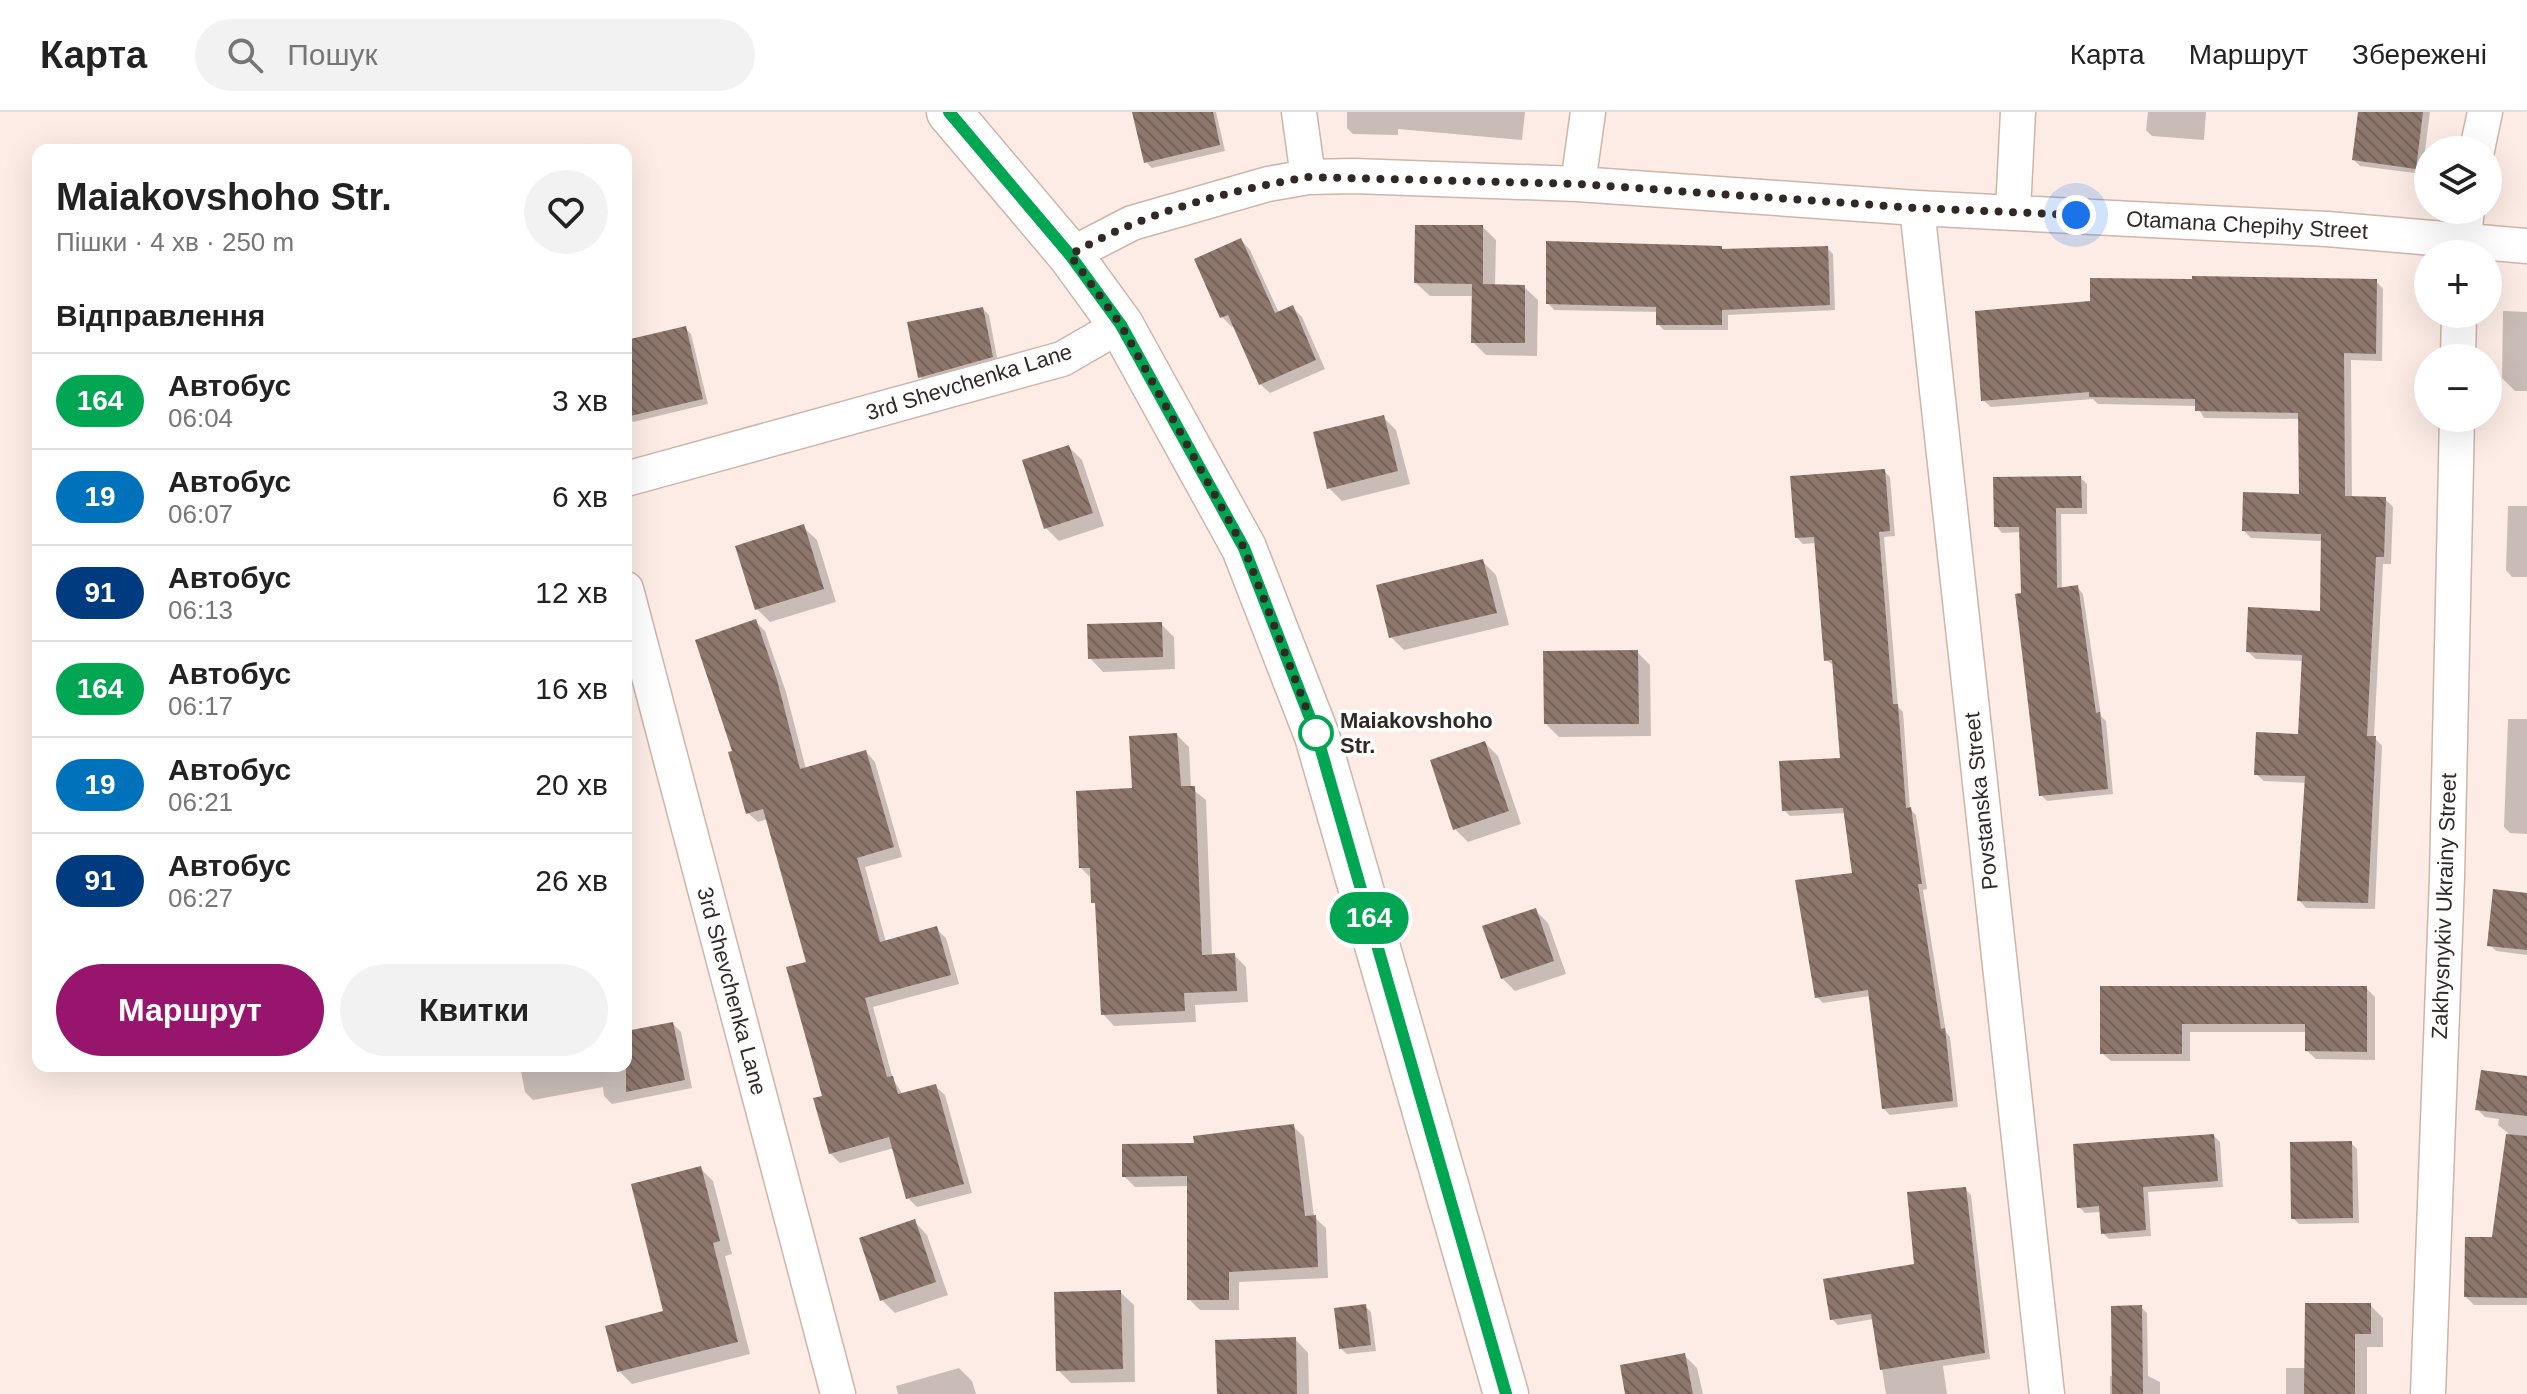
<!DOCTYPE html>
<html lang="uk">
<meta charset="utf-8">
<style>
body{margin:0;font-family:Arial,sans-serif;background:#f2f2f2;color:#222;height:100vh;display:flex;flex-direction:column;font-size:30px;white-space:nowrap}
*{box-sizing:border-box;margin:0}
p{font-size:26px;color:#767676}
.icon{flex:none;width:44px;height:44px;fill:none;stroke:currentColor;stroke-width:2;stroke-linecap:round;stroke-linejoin:round}
.map{position:relative;flex:1;overflow:hidden}
.panel{position:absolute;left:32px;top:32px;width:600px;height:928px;display:flex;flex-direction:column;background:#fff;border-radius:16px;box-shadow:0 8px 32px #0002}
.panel>*{flex:none}
.badge{padding:0 16px;border-radius:26px;font-size:28px;line-height:52px}
.tools{position:absolute;left:2414px;top:24px;display:grid;gap:16px}
.tools a{display:grid;place-items:center;width:88px;height:88px;border-radius:50%;background:#fff;box-shadow:0 8px 32px #0002;font-size:40px}
.you{position:absolute;width:40px;height:40px;margin:-20px;border:6px solid #fff;border-radius:50%;background:#1a73e8;box-shadow:0 0 0 12px #1a73e833}
.map>.badge{position:absolute;translate:-50% -50%;box-shadow:0 0 0 4px #fff}
h2{padding:0 24px;font-size:30px;line-height:72px}
.round{display:grid;place-items:center;flex:none;width:84px;height:84px;border-radius:42px;background:#f2f2f2}
.head{display:flex;align-items:center;justify-content:space-between;height:136px;padding:0 24px}
h1{font-size:38px;font-weight:700;line-height:60px}
.button{display:flex;gap:16px;margin-top:auto;padding:16px 24px}
.button a{flex:1;height:92px;border-radius:48px;background:#97156c;color:#fff;font-size:32px;font-weight:700;line-height:92px;text-align:center}
.button a+a{background:#f2f2f2;color:#222}
ul{padding:0;list-style:none}
li{display:flex;align-items:center;gap:24px;height:96px;padding:0 24px;border-top:2px solid #e0e0e0}
li div{flex:1}
li b{display:block;font-size:30px}
li em{font-style:normal}
li .badge{min-width:88px;font-weight:700;text-align:center}
header{display:flex;align-items:center;gap:48px;box-sizing:border-box;height:112px;padding:0 40px;background:#fff;border-bottom:2px solid #e0e0e0}
header strong{font-size:38px}
nav{display:flex;gap:44px;margin-inline-start:auto;font-size:28px}
.search{width:560px;height:72px;background:#f2f2f2;display:flex;align-items:center;gap:20px;box-sizing:border-box;padding:0 28px;border-radius:44px;color:#767676;font-size:30px}
.map>svg:first-child{display:block}
.shadow{fill:#0003}
.building{fill:url(#building-back-hatch)}
.lines{fill:none;stroke-linecap:round;stroke-linejoin:round}
.minor-casing{stroke:#ceb5aa;stroke-width:37}
.secondary-casing{stroke:#ceb5aa;stroke-width:47}
.minor{stroke:#fff;stroke-width:34}
.secondary{stroke:#fff;stroke-width:44}
.line-casing{stroke:#fff;stroke-width:18}
.line{stroke:#00a651;stroke-width:12}
.walk{stroke:#322824;stroke-width:8;stroke-dasharray:0 14.4}
.stop-dot{fill:#fff;stroke:#00a651;stroke-width:4}
.labels{text-anchor:middle;dominant-baseline:central;stroke-width:7;stroke-linejoin:round;paint-order:stroke}
.street-label{font-size:22px;fill:#322824;stroke:#fff}
.stop-label{font-size:22px;font-weight:bold;fill:#322824;stroke:#fff;text-anchor:start}
</style>
<header>
<strong>Карта</strong>
<div class="search"><svg class="icon" aria-label="search" viewBox="0 0 24 24"><circle cx="10" cy="10" r="6"/><path d="M15 15l6 6"/></svg>Пошук</div>
<nav><a>Карта</a><a>Маршрут</a><a>Збережені</a></nav>
</header>
<div class="map">
<svg width="2527" height="1282" viewBox="0 0 2527 1282">
<defs>
<pattern id="building-back-hatch" width="6" height="6" patternUnits="userSpaceOnUse" patternTransform="scale(2)"><rect width="6" height="6" fill="#8d766c"/><path d="M-1 5l2 2M0 0l6 6M5-1l2 2" fill="none" stroke="#746159"/></pattern>
</defs>
<rect width="100%" height="100%" fill="#fcece5"/>
<!-- shadow -->
<path class="shadow" d="M1134 0H1216L1225 39 1152 56 1146 50Z
M1347 0H1525L1522 28 1398 17V23L1353 22 1347 16Z
M2148 0H2206L2204 28 2152 24 2146 18Z
M2360 0H2430L2422 62 2360 54 2354 48Z
M1483 115 1496 128 1495 174 1524 175 1538 188 1537 244 1486 243 1473 230 1474 184H1430L1416 171Z
M1241 128 1250 138 1279 201 1292 195 1302 205 1325 257 1270 281 1260 272 1235 213 1232 215 1222 205Z
M1721 136 1725 139 1827 136 1833 142 1835 198 1728 203V218H1664L1658 212V200L1554 198 1548 191Z
M2376 169 2383 177 2382 249 2351 248 2352 386 2385 387 2393 395 2391 452H2383L2374 625 2382 634 2375 797 2306 796 2299 788 2307 671 2264 669 2256 662 2300 624 2304 549 2256 547 2248 540 2322 501 2323 429 2251 426 2244 419 2301 384 2300 307 2204 306 2197 294 2098 292 2093 287 1991 295 1983 288Z
M983 197 989 203 998 251 926 271 920 265Z
M2503 199 2527 200V279H2515L2502 266Z
M685 216 691 222 708 292 633 310 626 300V231Z
M1383 305 1396 318 1410 372 1342 389 1329 376Z
M1069 335 1082 348 1104 414 1059 429 1046 416Z
M1884 359 1890 365 1895 424 1884 425 1898 595 1903 600 1910 697 1916 703 1927 777 1923 778 1946 920 1950 925 1958 995 1890 1003 1884 997 1870 884 1823 891 1817 885 1855 762 1846 701 1790 704 1784 698 1842 648 1835 554 1826 548 1816 431 1803 432 1797 426Z
M2081 366 2087 372V402H2061L2062 478 2077 475 2083 482 2101 604 2106 609 2113 682 2047 689 2041 683 2023 483 2022 420 2002 421 1996 414Z
M2508 394H2527V465H2512L2506 458Z
M803 415 817 428 836 490 770 510 757 497Z
M1483 450 1496 463 1509 513 1404 538 1391 525Z
M756 510 765 519 786 580 806 657 866 640 875 650 902 745 865 755 886 830 936 817 946 826 959 872 873 895 893 967 903 983 935 974 945 983 972 1081 917 1095 908 1086 894 1036 840 1051 830 1041 809 851 768 707 758 710 748 701 735 640Z
M1161 512 1174 525 1175 557 1103 560 1090 546Z
M1637 540 1650 553 1651 624 1559 625 1546 612Z
M2508 607H2527V722L2510 721 2504 715Z
M1177 623 1189 635 1191 676 1206 688 1212 844 1234 843 1246 855 1248 890 1195 893 1196 910 1114 914 1103 902 1097 794 1093 790 1092 767 1081 756Z
M1485 631 1498 644 1521 712 1468 730 1455 717Z
M2527 783V843L2496 839 2490 833Z
M1535 798 1548 811 1566 862 1515 879 1502 866Z
M2102 876H2366L2375 885V948L2316 947 2307 939V920H2190V949H2111L2102 941Z
M673 912 681 920 692 976 612 992 604 984 603 975 533 988 525 980 520 954H626V921Z
M2527 966V1193H2474L2466 1185 2494 1127 2508 1021 2498 1013 2499 1007 2485 1005 2477 997Z
M1293 1014 1304 1025 1314 1105 1326 1116 1328 1166 1239 1170V1198H1200L1189 1187V1074L1135 1075 1124 1064 1196 1033Z
M2214 1024 2220 1030 2223 1075 2148 1080 2151 1124 2109 1127 2103 1121 2101 1100 2085 1101 2079 1095Z
M2351 1031 2357 1037 2359 1111 2299 1112 2293 1106Z
M700 1056 713 1069 732 1142 725 1144 750 1242 632 1272 619 1259 666 1200Z
M1965 1077 1971 1083 1990 1247 1943 1254 1947 1282H1886L1874 1207 1838 1213 1832 1207 1916 1154Z
M914 1109 927 1123 948 1183 895 1201 882 1188Z
M1120 1180 1134 1193 1135 1270 1071 1271 1058 1258Z
M2370 1193 2383 1206V1235H2367V1282H2286V1256H2306Z
M1365 1194 1371 1200 1376 1239 1347 1242 1340 1236Z
M2141 1195 2147 1201 2148 1264 2160 1270V1282H2110V1264H2113Z
M1295 1227 1308 1241 1309 1282H1219Z
M1684 1243 1697 1256 1703 1282H1628Z
M959 1256 972 1269 976 1282H898L896 1274Z"/>
<!-- building -->
<path class="building" d="M1132 0H1213L1220 33 1144 51Z
M2358 0H2423L2416 57 2352 48Z
M1415 113H1483V172L1525 173V231H1471L1472 172 1414 171Z
M1241 126 1275 201 1293 193 1316 248 1259 273 1228 203 1220 206 1194 147Z
M1546 129 1722 134V137L1828 134 1830 193 1722 198V213H1656V195L1546 192Z
M2192 164 2377 167 2376 242 2344 241 2345 384 2386 385 2384 445H2376L2367 624H2376L2368 791 2297 789 2305 664 2254 663 2256 620 2298 622 2302 543 2246 540 2248 495 2320 499 2321 422 2242 419 2243 380 2299 382 2298 301 2195 299V287L2089 285V280L1981 289 1975 199 2090 189V166L2192 167Z
M983 195 993 245 918 266 907 210Z
M686 214 703 287 626 305V228Z
M1384 303 1398 359 1327 377 1313 320Z
M1069 333 1093 401 1044 417 1022 348Z
M1885 357 1890 419 1879 420 1893 592H1898L1906 696 1911 695 1922 772H1918L1941 917 1945 916 1953 989 1882 997 1868 878 1815 886 1795 768 1852 761 1843 696 1782 699 1779 649 1840 646 1832 548 1824 549 1814 425 1795 426 1790 364Z
M2081 364 2082 396H2056L2057 476 2078 473 2096 601 2100 600 2108 677 2039 684 2015 482 2021 481 2019 415H1994L1993 365Z
M804 412 824 477 755 498 735 434Z
M1483 447 1497 501 1389 526 1376 473Z
M756 507 777 568 800 657 866 638 894 735 857 746 880 830 937 814 951 863 865 886 887 965 893 964 898 982 936 972 964 1072 906 1087 889 1025 829 1042 813 986 822 984 786 855 806 850 763 697 746 702 728 640 732 639 695 528Z
M1162 510 1163 545 1088 547 1087 512Z
M1638 538 1639 612H1544L1543 539Z
M1177 621 1181 674H1195L1202 843 1235 841 1237 879 1184 881 1185 899 1101 903 1095 791H1091L1090 756H1079L1076 679 1132 676 1129 624Z
M1485 629 1509 699 1453 718 1430 648Z
M2493 777 2527 781V838L2487 834Z
M1536 796 1554 849 1501 867 1482 814Z
M2100 874H2367V940L2305 939V912H2182V942H2100Z
M673 910 685 968 626 980V919Z
M2481 958 2527 964V1004L2475 998Z
M1294 1012 1305 1104 1316 1103 1318 1155 1229 1160V1188H1187V1064L1122 1065V1032L1194 1031 1193 1024Z
M2214 1022 2218 1069 2143 1075 2146 1118 2101 1122 2099 1094 2077 1096 2073 1032Z
M2506 1022 2527 1024V1186L2464 1185 2465 1125H2492Z
M2352 1029 2353 1106 2291 1107 2290 1030Z
M701 1054 720 1129 713 1131 738 1230 617 1260 605 1214 663 1199 631 1072Z
M1966 1075 1985 1241 1880 1258 1871 1202 1830 1208 1823 1167 1914 1152 1907 1080Z
M915 1107 936 1170 880 1189 859 1126Z
M1121 1178 1123 1257 1056 1259 1054 1180Z
M2305 1191H2371V1222H2355V1282H2304Z
M1366 1192 1371 1233 1339 1237 1334 1196Z
M2142 1193 2143 1282H2112L2111 1194Z
M1296 1225 1297 1282H1217L1215 1228Z
M1685 1241 1693 1282H1625L1620 1253Z"/>
<g class="lines">
<!-- minor casing -->
<g class="minor-casing">
<path id="minor" d="M1299 0 1308 65
M2477 38 2485 0
M1578 72 1588 0
M1917 96 2047 1282
M2013 99 2018 0
M2462 142 2467 98
M1070 143 1132 111 1268 72 1308 65 1354 64 1578 72 1917 96 2327 117 2527 134
M2458 246 2459 202
M626 367 1062 247 1121 213
M626 477 838 1282
M2428 1282 2447 765 2457 306"/>
</g>
<!-- secondary casing -->
<g class="secondary-casing">
<path id="secondary" d="M949 0 1070 143 1121 213 1244 436 1317 624 1506 1282"/>
</g>
<!-- minor -->
<use href="#minor" class="minor"/>
<!-- secondary -->
<use href="#secondary" class="secondary"/>
</g>
<g class="lines">
<!-- line casing -->
<g class="line-casing">
<path id="line" d="M949 0 1070 143 1121 213 1244 436 1317 624 1506 1282"/>
</g>
<!-- line -->
<use href="#line" class="line"/>
<!-- walk -->
<path class="walk" d="M1316 621 1244 436 1121 213 1070 143C1141 101 1227 79 1308 65L1578 72 1917 96 2076 103"/>
</g>
<!-- markers -->
<circle class="stop-dot" cx="1316" cy="621" r="16"/>
<g class="labels">
<!-- street labels -->
<g class="street-label">
<text transform="translate(2247 113) rotate(3)">Otamana Chepihy Street</text>
<text transform="translate(969 270) rotate(-17)">3rd Shevchenka Lane</text>
<text transform="translate(1981 689) rotate(-96)">Povstanska Street</text>
<text transform="translate(2444 794) rotate(-88)">Zakhysnykiv Ukrainy Street</text>
<text transform="translate(732 879) rotate(75)">3rd Shevchenka Lane</text>
</g>
<!-- stop labels -->
<g class="stop-label">
<text x="1340" y="608">Maiakovshoho<tspan x="1340" dy="25">Str.</tspan></text>
</g>
</g>
</svg>
<div class="tools">
<a><svg class="icon" aria-label="layers" viewBox="0 0 24 24"><path d="M12 4l9 5-9 5-9-5zM3 14l9 5 9-5"/></svg></a>
<a>+</a>
<a>−</a>
</div>
<div class="you" style="left:2076px;top:103px"></div>
<b class="badge" style="left:1369px;top:806px;background:#00a651;color:#fff">164</b>
<section class="panel">
<div class="head"><div><h1>Maiakovshoho Str.</h1><p>Пішки · 4 хв · 250 m</p></div><a class="round"><svg class="icon" aria-label="heart" viewBox="0 0 24 24"><path d="M12 20l-8-8c-3-5 5-10 8-4 3-6 11-1 8 4z"/></svg></a></div>
<h2>Відправлення</h2>
<ul>
<li><span class="badge" style="background:#00a651;color:#fff">164</span><div><b>Автобус</b><p>06:04</p></div><em>3 хв</em></li>
<li><span class="badge" style="background:#0072bc;color:#fff">19</span><div><b>Автобус</b><p>06:07</p></div><em>6 хв</em></li>
<li><span class="badge" style="background:#003b80;color:#fff">91</span><div><b>Автобус</b><p>06:13</p></div><em>12 хв</em></li>
<li><span class="badge" style="background:#00a651;color:#fff">164</span><div><b>Автобус</b><p>06:17</p></div><em>16 хв</em></li>
<li><span class="badge" style="background:#0072bc;color:#fff">19</span><div><b>Автобус</b><p>06:21</p></div><em>20 хв</em></li>
<li><span class="badge" style="background:#003b80;color:#fff">91</span><div><b>Автобус</b><p>06:27</p></div><em>26 хв</em></li>
</ul>
<div class="button"><a>Маршрут</a><a>Квитки</a></div>
</section>
</div>
